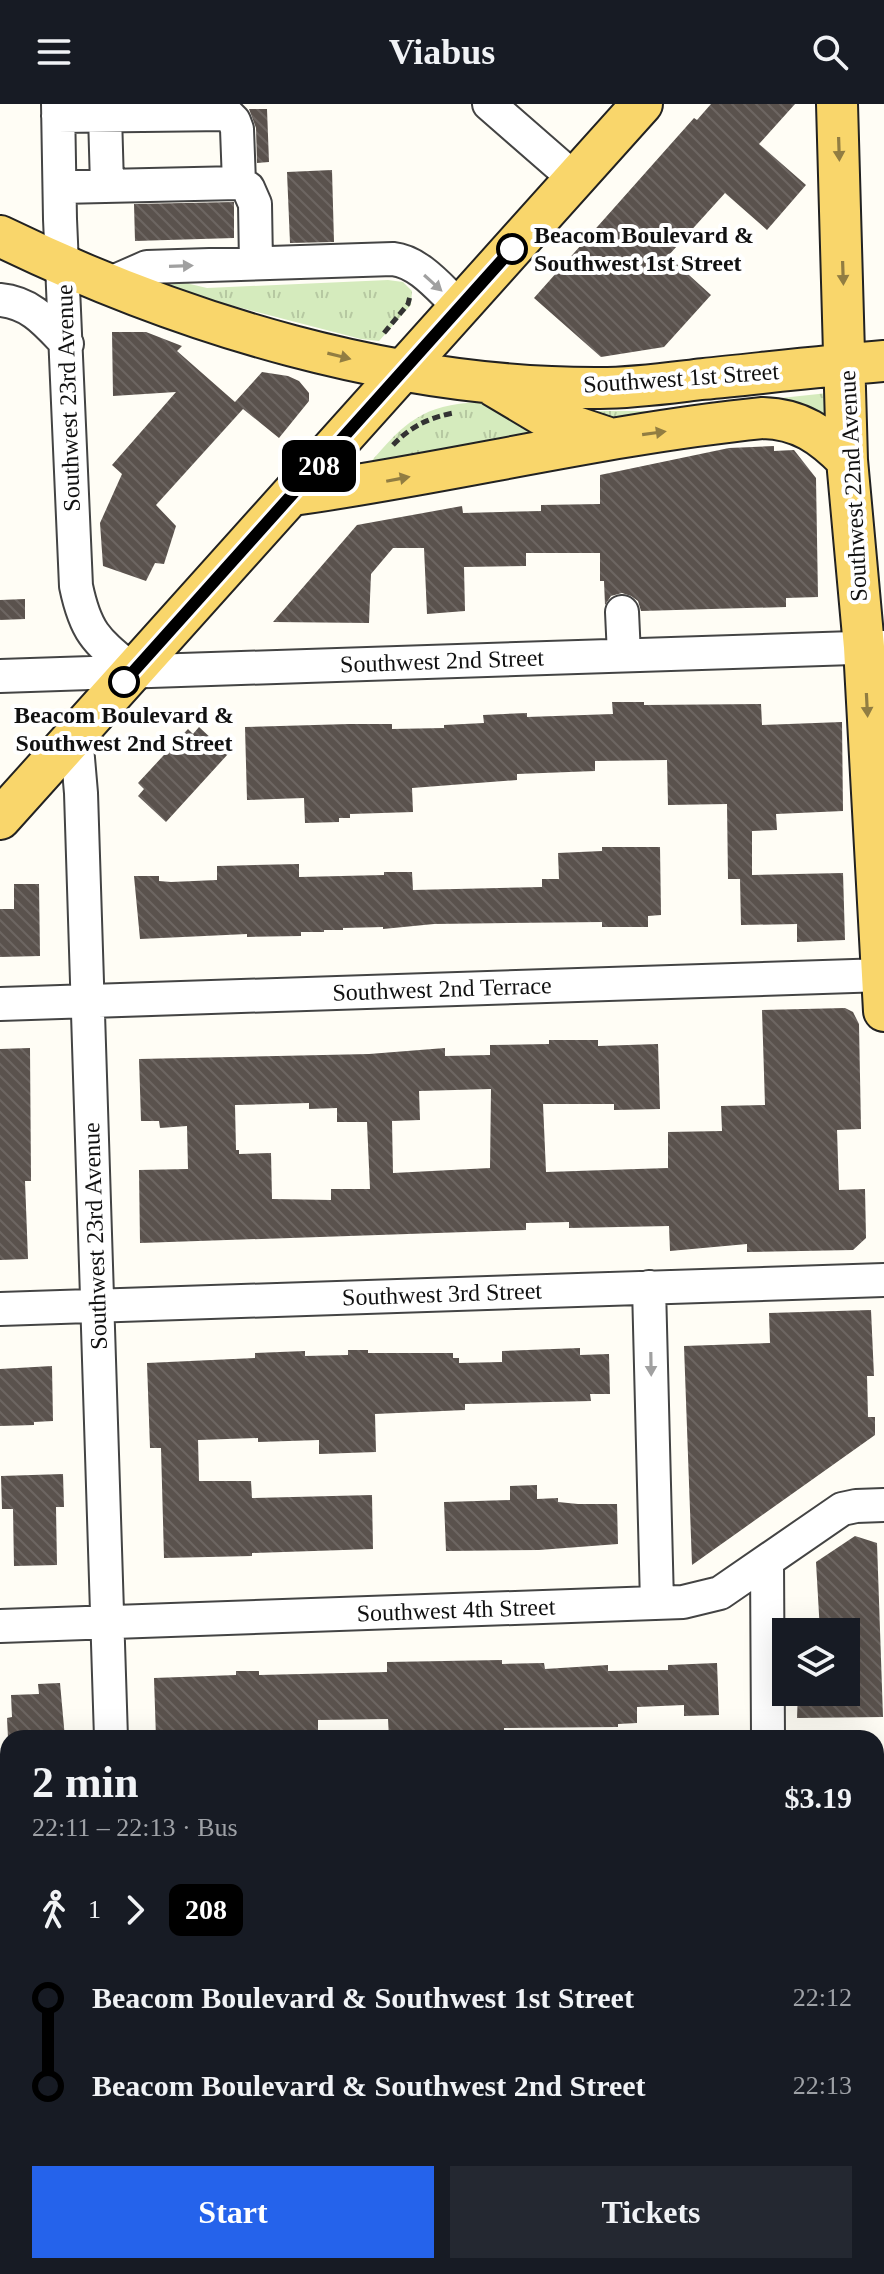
<!DOCTYPE html>
<meta charset="utf-8">
<style>
body{margin:0;font-family:Georgia,serif;background:#242831;color:#f1f3f6;height:100vh;display:flex;flex-direction:column;font-size:30px;white-space:nowrap}
*{box-sizing:border-box;margin:0}
p{font-size:26px;color:#9ea1a6}
.icon{flex:none;width:44px;height:44px;fill:none;stroke:currentColor;stroke-width:2;stroke-linecap:round;stroke-linejoin:round}
.map{position:relative;flex:1;overflow:hidden}
.panel{position:absolute;left:0px;top:1626px;width:884px;height:544px;display:flex;flex-direction:column;background:#171b24;border-radius:24px 24px 0 0;box-shadow:0 8px 32px #0002}
.panel>*{flex:none}
.badge{padding:0 16px;border-radius:12px;font-size:28px;line-height:52px}
.fabs{position:absolute;left:772px;top:1514px;display:grid;gap:16px}
.fabs a{display:grid;place-items:center;width:88px;height:88px;border-radius:0px;background:#171b24;box-shadow:0 8px 32px #0002;font-size:40px}
.map>.badge{position:absolute;translate:-50% -50%;box-shadow:0 0 0 4px #fff}
.legs{display:flex;align-items:center;gap:12px;height:88px;padding:0 32px;font-size:26px}
.legs p{margin-inline-start:auto}
.headline{display:flex;align-items:center;justify-content:space-between;height:136px;padding:0 32px}
h1{font-size:44px;font-weight:600;line-height:60px}
.action{display:flex;gap:16px;margin-top:auto;padding:16px 32px}
.action a{flex:1;height:92px;border-radius:0px;background:#2563eb;color:#fff;font-size:32px;font-weight:600;line-height:92px;text-align:center}
.action a+a{background:#242831;color:#f1f3f6}
ul{padding:0 32px;list-style:none}
li{display:flex;align-items:center;gap:28px;height:88px;font-size:30px}
li i{display:grid;place-items:center;width:12px;height:100%;margin:0 10px;background:currentColor}
li i::after{content:'';width:20px;height:20px;margin:-10px;border:6px solid;border-radius:50%;background:#171b24}
li p{margin-inline-start:auto}
li:first-child i{background:linear-gradient(#0000 50%,currentColor 0)}
li:last-child i{background:linear-gradient(currentColor 50%,#0000 0)}
header{display:flex;justify-content:space-between;align-items:center;height:104px;padding:0 32px;background:#171b24;font-size:36px;font-weight:600}
.map>svg:first-child{display:block}
.grass{fill:url(#grass-tufts)}
.building{fill:url(#building-back-hatch);fill-rule:evenodd}
.lines{fill:none;stroke-linecap:round;stroke-linejoin:round}
.minor-casing{stroke:#444;stroke-width:36}
.major-casing{stroke:#222;stroke-width:44}
.path{stroke:#333;stroke-width:5;stroke-dasharray:8 4;stroke-linecap:butt}
.minor{stroke:#fff;stroke-width:32}
.major{stroke:#f9d66b;stroke-width:40}
.oneway{fill:#917d42}
.oneway2{fill:#a0a0a0}
.line-1-casing{stroke:#fff;stroke-width:18}
.line-1{stroke:#000;stroke-width:12}
.stop-1-dot{fill:#fff;stroke:#000;stroke-width:4}
.labels{text-anchor:middle;dominant-baseline:central;stroke-width:8;stroke-linejoin:round;paint-order:stroke}
.stop-label{font-size:24px;font-weight:bold;fill:#111;stroke:#fff;text-anchor:start}
.street-label{font-size:24px;fill:#111;stroke:#fff}
</style>
<header><svg class="icon" aria-label="menu" viewBox="0 0 24 24"><path d="M4 6h16M4 12h16M4 18h16"/></svg>Viabus<svg class="icon" aria-label="search" viewBox="0 0 24 24"><circle cx="10" cy="10" r="6"/><path d="M15 15l6 6"/></svg></header>
<div class="map">
<svg width="884" height="2170" viewBox="0 0 884 2170">
<defs>
<pattern id="grass-tufts" width="24" height="20" patternUnits="userSpaceOnUse" patternTransform="scale(2)"><rect width="24" height="20" fill="#d5ebbd"/><path d="M3 7l-1-3M5 7V3M7 7l1-3M15 17l-1-3M17 17v-4M19 17l1-3" fill="none" stroke="#b6c8a1"/></pattern>
<pattern id="building-back-hatch" width="6" height="6" patternUnits="userSpaceOnUse" patternTransform="scale(2)"><rect width="6" height="6" fill="#5a524d"/><path d="M-1 5l2 2M0 0l6 6M5-1l2 2" fill="none" stroke="#6d6662"/></pattern>
</defs>
<rect width="100%" height="100%" fill="#fffdf5"/>
<!-- grass -->
<path class="grass" d="M180 173 190 180 207 184 388 176 403 178 412 187 411 201 379 237 361 235 207 195 155 177Z
M828 289 831 324 609 319 568 307H659Z
M479 298 505 307 546 329 369 360C405 318 422 301 479 298Z"/>
<!-- building -->
<path class="building" d="M711 0H795L759 40 806 81 767 126 725 89 668 152 711 191 664 243 601 253 534 194 694 14 697 16Z
M249 5H267L269 58 257 59 256 24Z
M332 66 334 138 290 139 287 68Z
M234 98V134L135 137 134 100Z
M112 228H146L182 242 177 247 235 298 262 268 288 272 299 277 309 289V297L279 334 243 305 156 401 176 422 164 460 155 459 146 477 103 462 100 419 122 370 112 361 176 288 113 292Z
M774 342V347L794 346 816 374 818 493 786 494V503L641 507 638 497 631 492 622 489 611 492 605 501 604 477H600V449H526V462L464 463 465 507 427 510 424 444H393L371 470 369 519 273 518 357 421 462 402 463 409 541 407V401L600 400V371L729 344Z
M25 495V515L0 516V496Z
M612 598H644V601L761 600 762 621 842 618 843 707 776 710 777 726 752 727V771L843 769 845 836 797 838V820L741 821 740 775H728L727 700 668 701 667 656 595 657V667L517 670V676L412 684 413 708 350 710V714H339V718L305 719 304 694 247 696 245 623 349 620H392V625L444 624V621L484 619 483 611 527 609V613L613 610Z
M199 623 228 650 166 718 138 692 144 685 138 679 188 625 193 630Z
M602 743H660L661 811 648 812V823H602V818L434 820 383 825V823L343 824V826H324V828H301V832L247 833V830L140 835 134 772H159V777L171 778 217 776V762L299 760V773L384 771V768H412L413 786 542 783V775H559L558 749 602 747Z
M14 780H39L40 852 0 853V805H14Z
M845 904 853 908 859 920 861 1025 837 1026 839 1086 865 1085 866 1134 853 1146 747 1148V1140L670 1147 669 1122 569 1124V1118L526 1119V1126L140 1139 139 1066 188 1065 187 1022 160 1024 159 1017H141L139 955 369 950 445 944V952L490 951V941L549 940V936H598V942L658 940 660 1005 614 1006V1000H543L546 1068 668 1064V1028L722 1027 721 1002 765 1001 762 906ZM491 985 490 1064 393 1069 392 1017 420 1016 419 987ZM309 999V1005L337 1004V1018H367L370 1085H331V1096L272 1095 271 1049 239 1050V1046H236L235 1001Z
M30 944 31 1077H25L28 1155 0 1156V945Z
M871 1206 874 1272H867L868 1313H875V1331L692 1461 684 1242 770 1239 769 1209Z
M580 1244V1251L609 1250 610 1290H590L591 1297 465 1300V1306L375 1310 376 1348 319 1350V1336L258 1338V1334L198 1336 199 1377H251L252 1394 372 1391 373 1445 252 1449V1452L164 1454 161 1344H150L147 1259 255 1254V1249L305 1247V1252L348 1251V1246H368V1249H453V1254H459V1259L502 1258V1247Z
M52 1262 53 1317 34 1318V1321L0 1322V1265Z
M63 1370 64 1403H56L57 1461 14 1462 13 1405H2L1 1372Z
M537 1381V1395L558 1394V1398L578 1400H617L618 1440 539 1446 446 1447 444 1398 510 1396V1382Z
M855 1432 877 1439 883 1613 797 1614 798 1588H846V1528H820L816 1458Z
M502 1556V1560L544 1559 545 1565 608 1561V1567L668 1566V1561L717 1559 719 1611 684 1612V1601L637 1603V1619L618 1620V1623L504 1624V1634H389L388 1615 318 1616V1632L156 1634 154 1574 236 1571V1567H259V1571L387 1568V1558Z
M60 1579 65 1634H8L7 1614 12 1613 11 1591 39 1590 38 1580Z"/>
<g class="lines">
<!-- minor casing -->
<g class="minor-casing">
<path id="minor" d="M58 0 60 115 76 482C86 530 97 537 133 567
M489 0 575 75
M105 11 107 81
M58 12 227 10 234 17 237 25 239 79
M60 83 239 79 248 84 255 100 256 159
M106 181 147 163 393 155C420 158 441 186 461 204
M0 196C31 199 46 218 67 240
M622 508 624 551
M0 572 884 543
M76 631 81 689 111 1634
M0 900 884 871
M649 1183 657 1499
M0 1205 884 1176
M767 1458 768 1634
M0 1522 683 1498 720 1489 842 1405 856 1402 884 1401
M876 1743 884 1740
M0 1838H8
M876 2128H884
M0 2157 8 2156
M130 2162 131 2170
M779 2162V2170"/>
</g>
<!-- major casing -->
<g class="major-casing">
<path id="major" d="M837 0 847 356 864 543 884 907
M0 132C183 221 395 285 600 284 635 284 669 279 703 275 763 269 824 262 884 257
M494 282 546 313 606 333
M293 391C450 369 605 330 763 314 800 315 822 331 847 356
M0 715 642 0"/>
</g>
<!-- path -->
<path class="path" d="M384 229 408 200 410 192
M393 341C410 323 428 314 453 309"/>
<!-- minor -->
<use href="#minor" class="minor"/>
<!-- major -->
<use href="#major" class="major"/>
</g>
<!-- one-way arrows -->
<defs><path id="oneway-solid" d="M-6-.8H1V-3.2L6.5 0L1 3.2V.8H-6Z" transform="scale(2)"/></defs>
<g class="oneway">
<use href="#oneway-solid" transform="translate(839 45) rotate(88)"/>
<use href="#oneway-solid" transform="translate(843 169) rotate(88)"/>
<use href="#oneway-solid" transform="translate(339 252) rotate(14)"/>
<use href="#oneway-solid" transform="translate(654 329) rotate(-8)"/>
<use href="#oneway-solid" transform="translate(398 375) rotate(-11)"/>
<use href="#oneway-solid" transform="translate(867 601) rotate(87)"/>
</g>
<g class="oneway2">
<use href="#oneway-solid" transform="translate(181 162) rotate(-2)"/>
<use href="#oneway-solid" transform="translate(433 179) rotate(42)"/>
<use href="#oneway-solid" transform="translate(651 1260) rotate(89)"/>
</g>
<g class="lines">
<!-- line-1 casing -->
<g class="line-1-casing">
<path id="line-1" d="M124 578 512 145"/>
</g>
<!-- line-1 -->
<use href="#line-1" class="line-1"/>
</g>
<!-- markers -->
<g class="stop-1-dot">
<circle cx="512" cy="145" r="14"/>
<circle cx="124" cy="578" r="14"/>
</g>
<g class="labels">
<!-- stop labels -->
<g class="stop-label">
<text x="534" y="131">Beacom Boulevard &amp;<tspan x="534" dy="28">Southwest 1st Street</tspan></text>
<text x="124" y="611" text-anchor="middle">Beacom Boulevard &amp;<tspan x="124" dy="28">Southwest 2nd Street</tspan></text>
</g>
<!-- street labels -->
<g class="street-label">
<text transform="translate(681 274) rotate(-4)">Southwest 1st Street</text>
<text transform="translate(68 294) rotate(-92)">Southwest 23rd Avenue</text>
<text transform="translate(853 382) rotate(-93)">Southwest 22nd Avenue</text>
<text transform="translate(442 557) rotate(-2)">Southwest 2nd Street</text>
<text transform="translate(442 885) rotate(-2)">Southwest 2nd Terrace</text>
<text transform="translate(95 1132) rotate(-92)">Southwest 23rd Avenue</text>
<text transform="translate(442 1190) rotate(-2)">Southwest 3rd Street</text>
<text transform="translate(456 1506) rotate(-2)">Southwest 4th Street</text>
</g>
</g>
</svg>
<div class="fabs">
<a><svg class="icon" aria-label="layers" viewBox="0 0 24 24"><path d="M12 4l9 5-9 5-9-5zM3 14l9 5 9-5"/></svg></a>
</div>
<b class="badge" style="left:319px;top:362px;background:#000;color:#fff">208</b>
<section class="panel">
<div class="headline"><div><h1>2 min</h1><p>22:11 – 22:13 · Bus</p></div><b>$3.19</b></div>
<div class="legs"><svg class="icon" aria-label="walk" viewBox="0 0 24 24"><circle cx="13" cy="4" r="2"/><path d="M13 8l-2 6 4 7M11 14l-3 7M7 12l3-4h3l4 4"/></svg>1<svg class="icon" aria-label="forward" viewBox="0 0 24 24"><path d="M9 5l7 7-7 7"/></svg><b class="badge" style="background:#000;color:#fff">208</b></div>
<ul>
<li><i style="color:#000"></i><b>Beacom Boulevard &amp; Southwest 1st Street</b><p>22:12</p></li>
<li><i style="color:#000"></i><b>Beacom Boulevard &amp; Southwest 2nd Street</b><p>22:13</p></li>
</ul>
<div class="action"><a>Start</a><a>Tickets</a></div>
</section>
</div>
